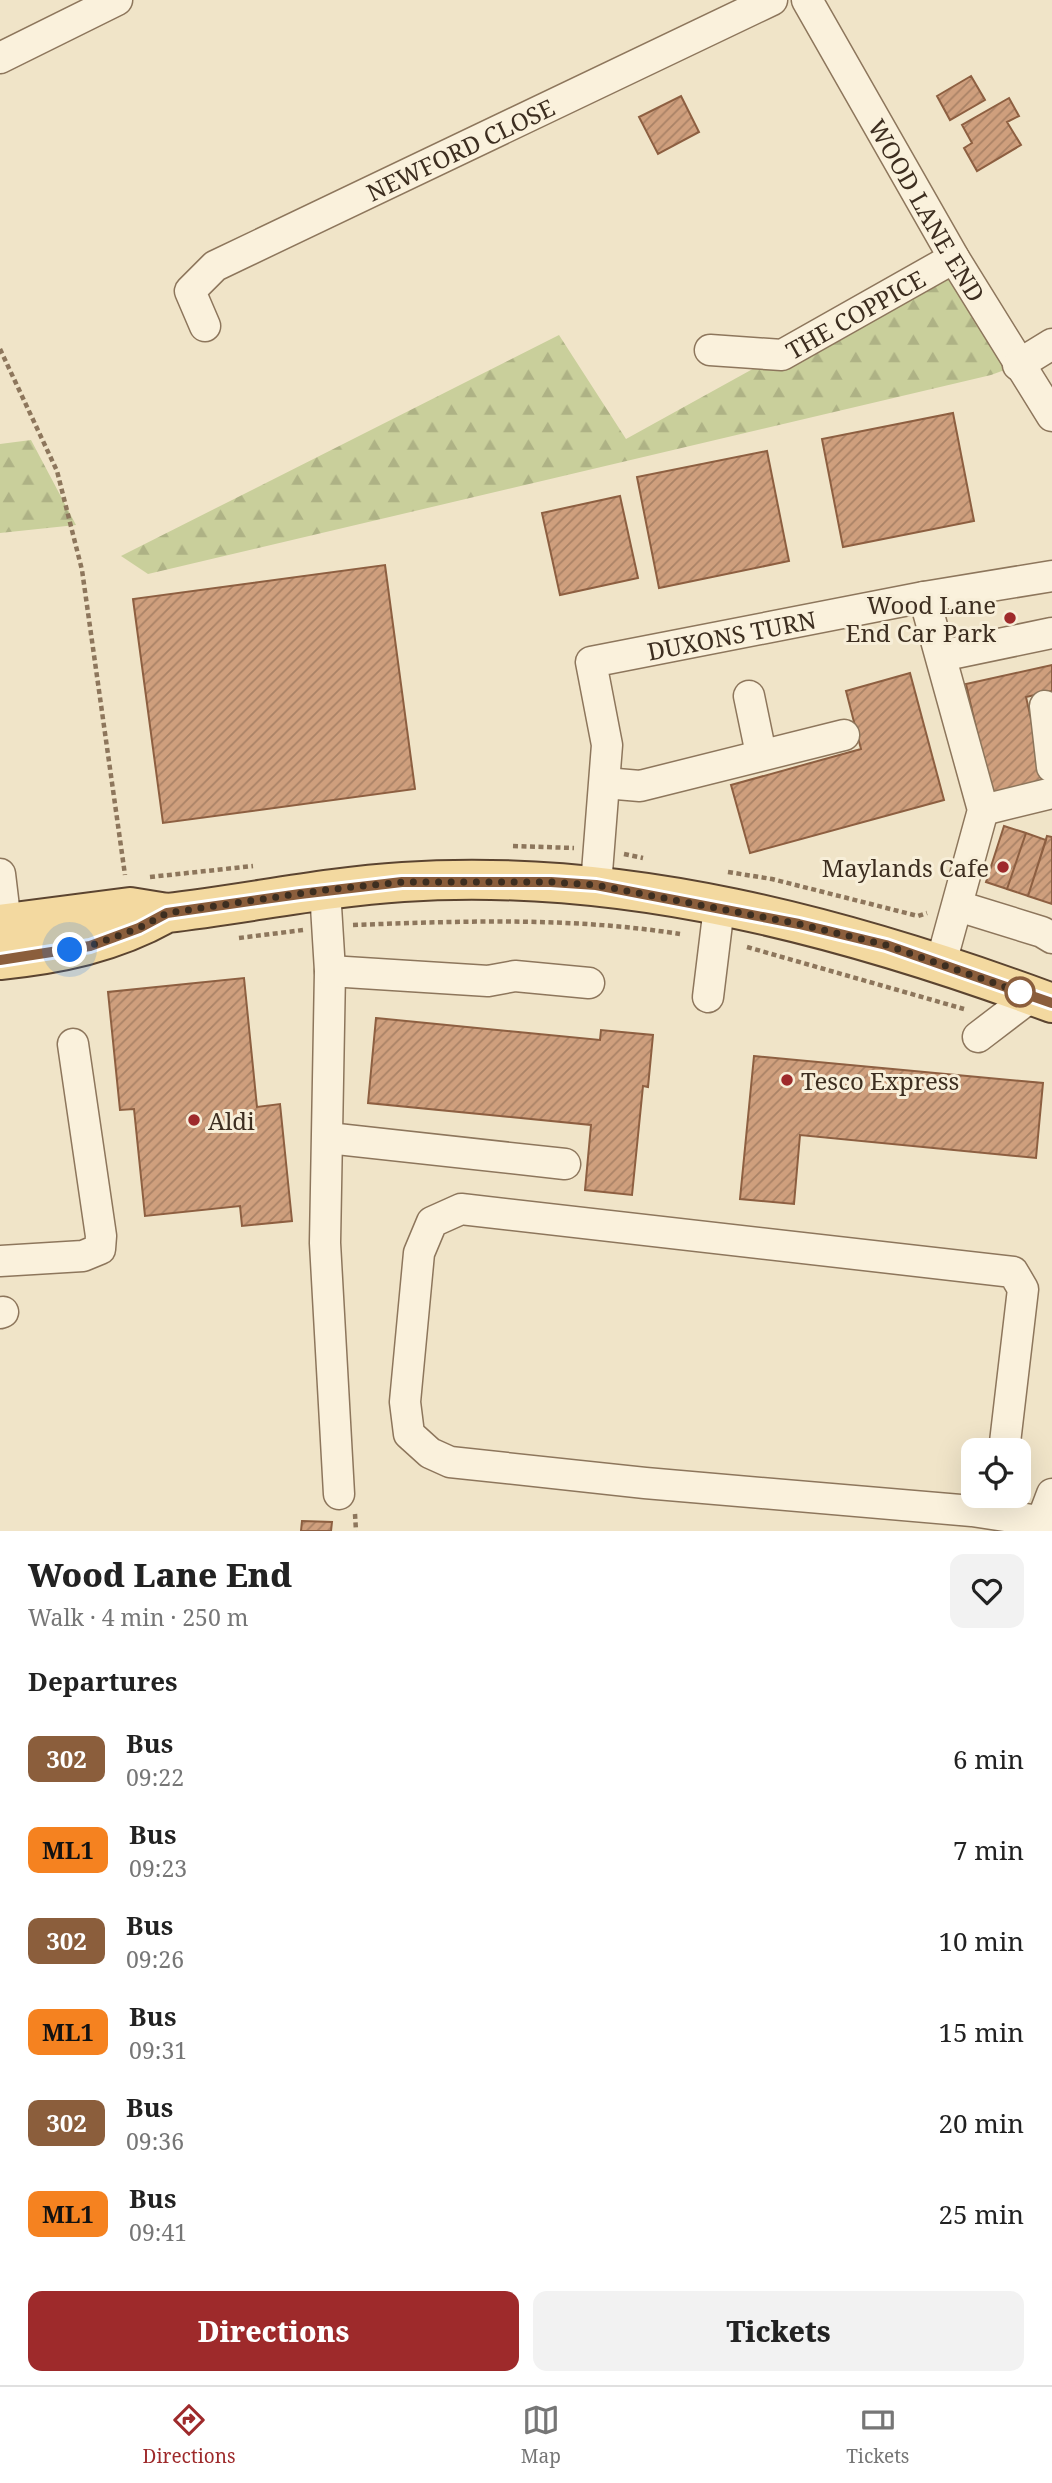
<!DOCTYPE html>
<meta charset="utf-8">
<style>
body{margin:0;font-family:"Noto Serif",serif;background:#f2f2f2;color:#222;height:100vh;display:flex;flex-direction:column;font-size:26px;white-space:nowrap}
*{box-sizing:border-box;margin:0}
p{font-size:23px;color:#767676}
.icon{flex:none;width:38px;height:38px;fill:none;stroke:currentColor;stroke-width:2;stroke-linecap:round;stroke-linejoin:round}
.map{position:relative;height:1531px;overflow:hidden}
.details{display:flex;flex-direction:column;background:#fff;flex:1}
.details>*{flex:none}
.badge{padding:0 14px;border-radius:10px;font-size:24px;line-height:46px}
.buttons{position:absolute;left:961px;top:1438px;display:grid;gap:14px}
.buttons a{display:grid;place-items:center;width:70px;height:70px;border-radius:14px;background:#fff;box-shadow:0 7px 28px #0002;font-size:35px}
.you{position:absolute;width:35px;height:35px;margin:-18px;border:5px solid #fff;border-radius:50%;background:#1a73e8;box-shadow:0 0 0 10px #1a73e833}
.map>.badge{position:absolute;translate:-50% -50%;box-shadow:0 0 0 4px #fff}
h2{padding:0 28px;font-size:26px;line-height:63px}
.round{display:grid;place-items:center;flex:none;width:74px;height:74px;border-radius:14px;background:#f2f2f2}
.summary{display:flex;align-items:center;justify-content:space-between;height:119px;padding:0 28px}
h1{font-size:33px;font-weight:800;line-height:52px}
.primary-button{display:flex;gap:14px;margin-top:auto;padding:14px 28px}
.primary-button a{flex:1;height:80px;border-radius:14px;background:#9e2a2b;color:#fff;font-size:28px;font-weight:800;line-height:80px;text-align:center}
.primary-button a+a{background:#f2f2f2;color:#222}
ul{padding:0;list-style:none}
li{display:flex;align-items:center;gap:21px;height:91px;padding:0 28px}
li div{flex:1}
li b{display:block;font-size:26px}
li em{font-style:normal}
li .badge{min-width:77px;font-weight:700;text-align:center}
.tabs{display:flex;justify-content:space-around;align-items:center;height:98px;border-top:2px solid #e0e0e0;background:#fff;font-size:19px;color:#767676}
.tabs a{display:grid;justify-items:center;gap:4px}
.tabs .on{color:#9e2a2b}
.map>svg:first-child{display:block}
.forest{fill:url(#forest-firs)}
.building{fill:url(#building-hatch);stroke:#8d5f41;stroke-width:2}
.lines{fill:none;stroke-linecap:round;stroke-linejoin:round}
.minor-casing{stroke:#8d765c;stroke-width:33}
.major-casing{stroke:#5b4430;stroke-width:42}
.path{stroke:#8d765c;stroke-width:4.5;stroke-dasharray:5 3.5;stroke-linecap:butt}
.minor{stroke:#faf1dc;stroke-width:30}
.major{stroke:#f3d9a0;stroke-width:38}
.line-casing{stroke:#fff;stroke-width:16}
.line{stroke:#8b5e3c;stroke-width:10}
.walk{stroke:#3d2e20;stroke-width:7;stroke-dasharray:0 12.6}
.poi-dot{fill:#9e2a2b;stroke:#f7eed8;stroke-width:2.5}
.stop-dot{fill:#fff;stroke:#8b5e3c;stroke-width:3.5}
.labels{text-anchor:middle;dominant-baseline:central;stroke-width:6;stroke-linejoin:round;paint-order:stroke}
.street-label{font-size:24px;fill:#3d2e20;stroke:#f7eed8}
.poi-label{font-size:24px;fill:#3d2e20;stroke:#f7eed8;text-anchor:end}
</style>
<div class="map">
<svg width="1052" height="1531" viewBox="0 0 1052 1531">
<defs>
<pattern id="forest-firs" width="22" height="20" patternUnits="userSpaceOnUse" patternTransform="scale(1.75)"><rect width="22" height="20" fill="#c9cf9b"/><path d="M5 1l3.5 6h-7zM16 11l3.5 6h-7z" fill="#aeb285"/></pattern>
<pattern id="building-hatch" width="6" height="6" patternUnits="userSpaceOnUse" patternTransform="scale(1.75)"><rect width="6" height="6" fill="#cf9f7d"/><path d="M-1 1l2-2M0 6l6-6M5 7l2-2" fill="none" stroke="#a98266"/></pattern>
</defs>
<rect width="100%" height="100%" fill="#f0e4c8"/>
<!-- forest -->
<path class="forest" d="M954 258 1018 365 991 375 148 574 121 556 559 335 626 439Z
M31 440 76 525 0 533V444Z"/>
<!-- building -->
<path class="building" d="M971 76 985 100 950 120 937 96Z
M681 96 699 132 658 154 639 117Z
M1009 98 1019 116 1007 122 1021 145 977 171 964 148 972 143 962 125Z
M953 413 974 521 843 547 822 439Z
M767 451 789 561 659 588 637 477Z
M620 496 638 578 560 595 542 513Z
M385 565 415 789 163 823 133 599Z
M1052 665V691L1026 697 1047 789 993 802 966 684Z
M910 673 944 800 750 853 731 785 861 749 846 691Z
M1004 826 1026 833 1007 889 986 882Z
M1026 833 1046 840 1028 896 1007 889Z
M1047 836 1052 837V904L1028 896Z
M244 978 257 1107 280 1104 292 1221 242 1226 240 1206 145 1216 134 1109 120 1110 108 992Z
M376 1018 600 1040 601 1030 653 1035 648 1087 643 1086 632 1195 585 1190 591 1125 368 1103Z
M754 1056 1043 1083 1036 1158 800 1135 794 1204 740 1199Z
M302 1521 332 1522 331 1531H301Z"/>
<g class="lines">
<!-- minor casing -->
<g class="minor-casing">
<g id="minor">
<path id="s1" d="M807 0 954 258 1052 416"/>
<path d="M0 58 117 0"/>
<path id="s2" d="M205 326 190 291 215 266 772 0"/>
<path id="s3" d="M710 350 782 355 954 258"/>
<path d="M1018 365 1052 344"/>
<path d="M924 597 1052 576"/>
<path d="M941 656 1052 633"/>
<path d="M749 696 761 754"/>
<path d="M1045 706 1052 767"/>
<path d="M605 783 640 786 844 735"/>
<path d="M983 810 1052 793"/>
<path d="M0 874 6 924"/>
<path id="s4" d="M596 885 607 745 591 662 924 597 983 810 941 963"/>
<path d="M325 890 330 971 325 1243 339 1494"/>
<path d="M958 906 1042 932 1052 938"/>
<path d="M330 971 488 981 515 976 589 983"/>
<path d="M708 997 719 907"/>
<path d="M978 1037 1033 995"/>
<path d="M328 1138 565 1164"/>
<path d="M0 1261 83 1256 100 1249 101 1236 73 1044"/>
<path d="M0 1313 3 1312"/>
<path d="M1004 1451 1023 1289 1013 1272 461 1209 432 1222 419 1253 405 1402 409 1434 430 1453 450 1462 645 1483 972 1511 1052 1523"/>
<path d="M1038 1531 1052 1494"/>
</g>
</g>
<!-- major casing -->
<g class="major-casing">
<path id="major" d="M0 924 130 907 167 913C246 904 324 887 403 882 625 867 846 927 1052 1003
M0 960C59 954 113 943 165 914"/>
</g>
<!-- path -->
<path class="path" d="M0 349 57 471 82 570 125 875
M513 846 574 848
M624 854 643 858
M728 872 772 879 918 916 927 913
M150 877 253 866
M353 925C462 921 572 917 680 934
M239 938 303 930
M747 947 964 1009
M355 1514 356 1531"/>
<!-- minor -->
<use href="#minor" class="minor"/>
<!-- major -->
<use href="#major" class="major"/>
</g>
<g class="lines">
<!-- line casing -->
<g class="line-casing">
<path id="line" d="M0 960 90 946 139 928 167 913 300 894 402 882H551L596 885 799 924 886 945 1052 1003"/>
</g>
<!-- line -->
<use href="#line" class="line"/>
<!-- walk -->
<path class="walk" d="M70 950 90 946 139 928 167 913 325 890 402 882H551L596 885 799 924 886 945 1020 992"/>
</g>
<!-- markers -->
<g class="poi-dot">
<circle cx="1010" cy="618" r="7"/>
<circle cx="1003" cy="867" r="7"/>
<circle cx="787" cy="1080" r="7"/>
<circle cx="194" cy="1120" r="7"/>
</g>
<circle class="stop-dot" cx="1020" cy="992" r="14"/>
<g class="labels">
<!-- street labels -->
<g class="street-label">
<text stroke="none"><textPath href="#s2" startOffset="345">NEWFORD CLOSE</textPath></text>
<text stroke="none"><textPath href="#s1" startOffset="242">WOOD LANE END</textPath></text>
<text stroke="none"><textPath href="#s3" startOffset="156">THE COPPICE</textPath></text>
<text stroke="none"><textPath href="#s4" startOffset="368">DUXONS TURN</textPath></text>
</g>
<!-- poi labels -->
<g class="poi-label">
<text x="996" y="604">Wood Lane<tspan x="996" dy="28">End Car Park</tspan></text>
<text x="989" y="867">Maylands Cafe</text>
<text x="801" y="1080" text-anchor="start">Tesco Express</text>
<text x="208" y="1120" text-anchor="start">Aldi</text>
</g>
</g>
</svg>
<div class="buttons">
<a><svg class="icon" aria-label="locate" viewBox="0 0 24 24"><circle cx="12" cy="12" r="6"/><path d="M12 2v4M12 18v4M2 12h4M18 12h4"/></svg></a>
</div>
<div class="you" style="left:70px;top:950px"></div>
</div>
<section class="details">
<div class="summary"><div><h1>Wood Lane End</h1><p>Walk · 4 min · 250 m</p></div><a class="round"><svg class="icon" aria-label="heart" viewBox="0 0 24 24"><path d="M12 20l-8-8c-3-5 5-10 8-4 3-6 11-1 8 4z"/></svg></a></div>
<h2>Departures</h2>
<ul>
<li><span class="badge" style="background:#8b5e3c;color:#fff">302</span><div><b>Bus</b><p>09:22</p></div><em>6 min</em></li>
<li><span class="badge" style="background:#f58220;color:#111">ML1</span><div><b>Bus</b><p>09:23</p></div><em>7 min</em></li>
<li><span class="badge" style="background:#8b5e3c;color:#fff">302</span><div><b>Bus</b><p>09:26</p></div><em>10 min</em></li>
<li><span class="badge" style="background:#f58220;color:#111">ML1</span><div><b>Bus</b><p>09:31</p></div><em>15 min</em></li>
<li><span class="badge" style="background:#8b5e3c;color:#fff">302</span><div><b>Bus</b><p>09:36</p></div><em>20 min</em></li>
<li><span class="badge" style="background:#f58220;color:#111">ML1</span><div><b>Bus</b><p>09:41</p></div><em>25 min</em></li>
</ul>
<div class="primary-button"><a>Directions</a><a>Tickets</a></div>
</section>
<nav class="tabs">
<a class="on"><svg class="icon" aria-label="directions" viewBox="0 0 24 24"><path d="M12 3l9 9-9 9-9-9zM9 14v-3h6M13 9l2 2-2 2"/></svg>Directions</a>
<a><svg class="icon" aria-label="map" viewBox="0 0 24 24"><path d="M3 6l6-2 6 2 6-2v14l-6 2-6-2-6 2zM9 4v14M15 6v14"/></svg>Map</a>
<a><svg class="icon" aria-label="tickets" viewBox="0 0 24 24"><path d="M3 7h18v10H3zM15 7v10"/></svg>Tickets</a>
</nav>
